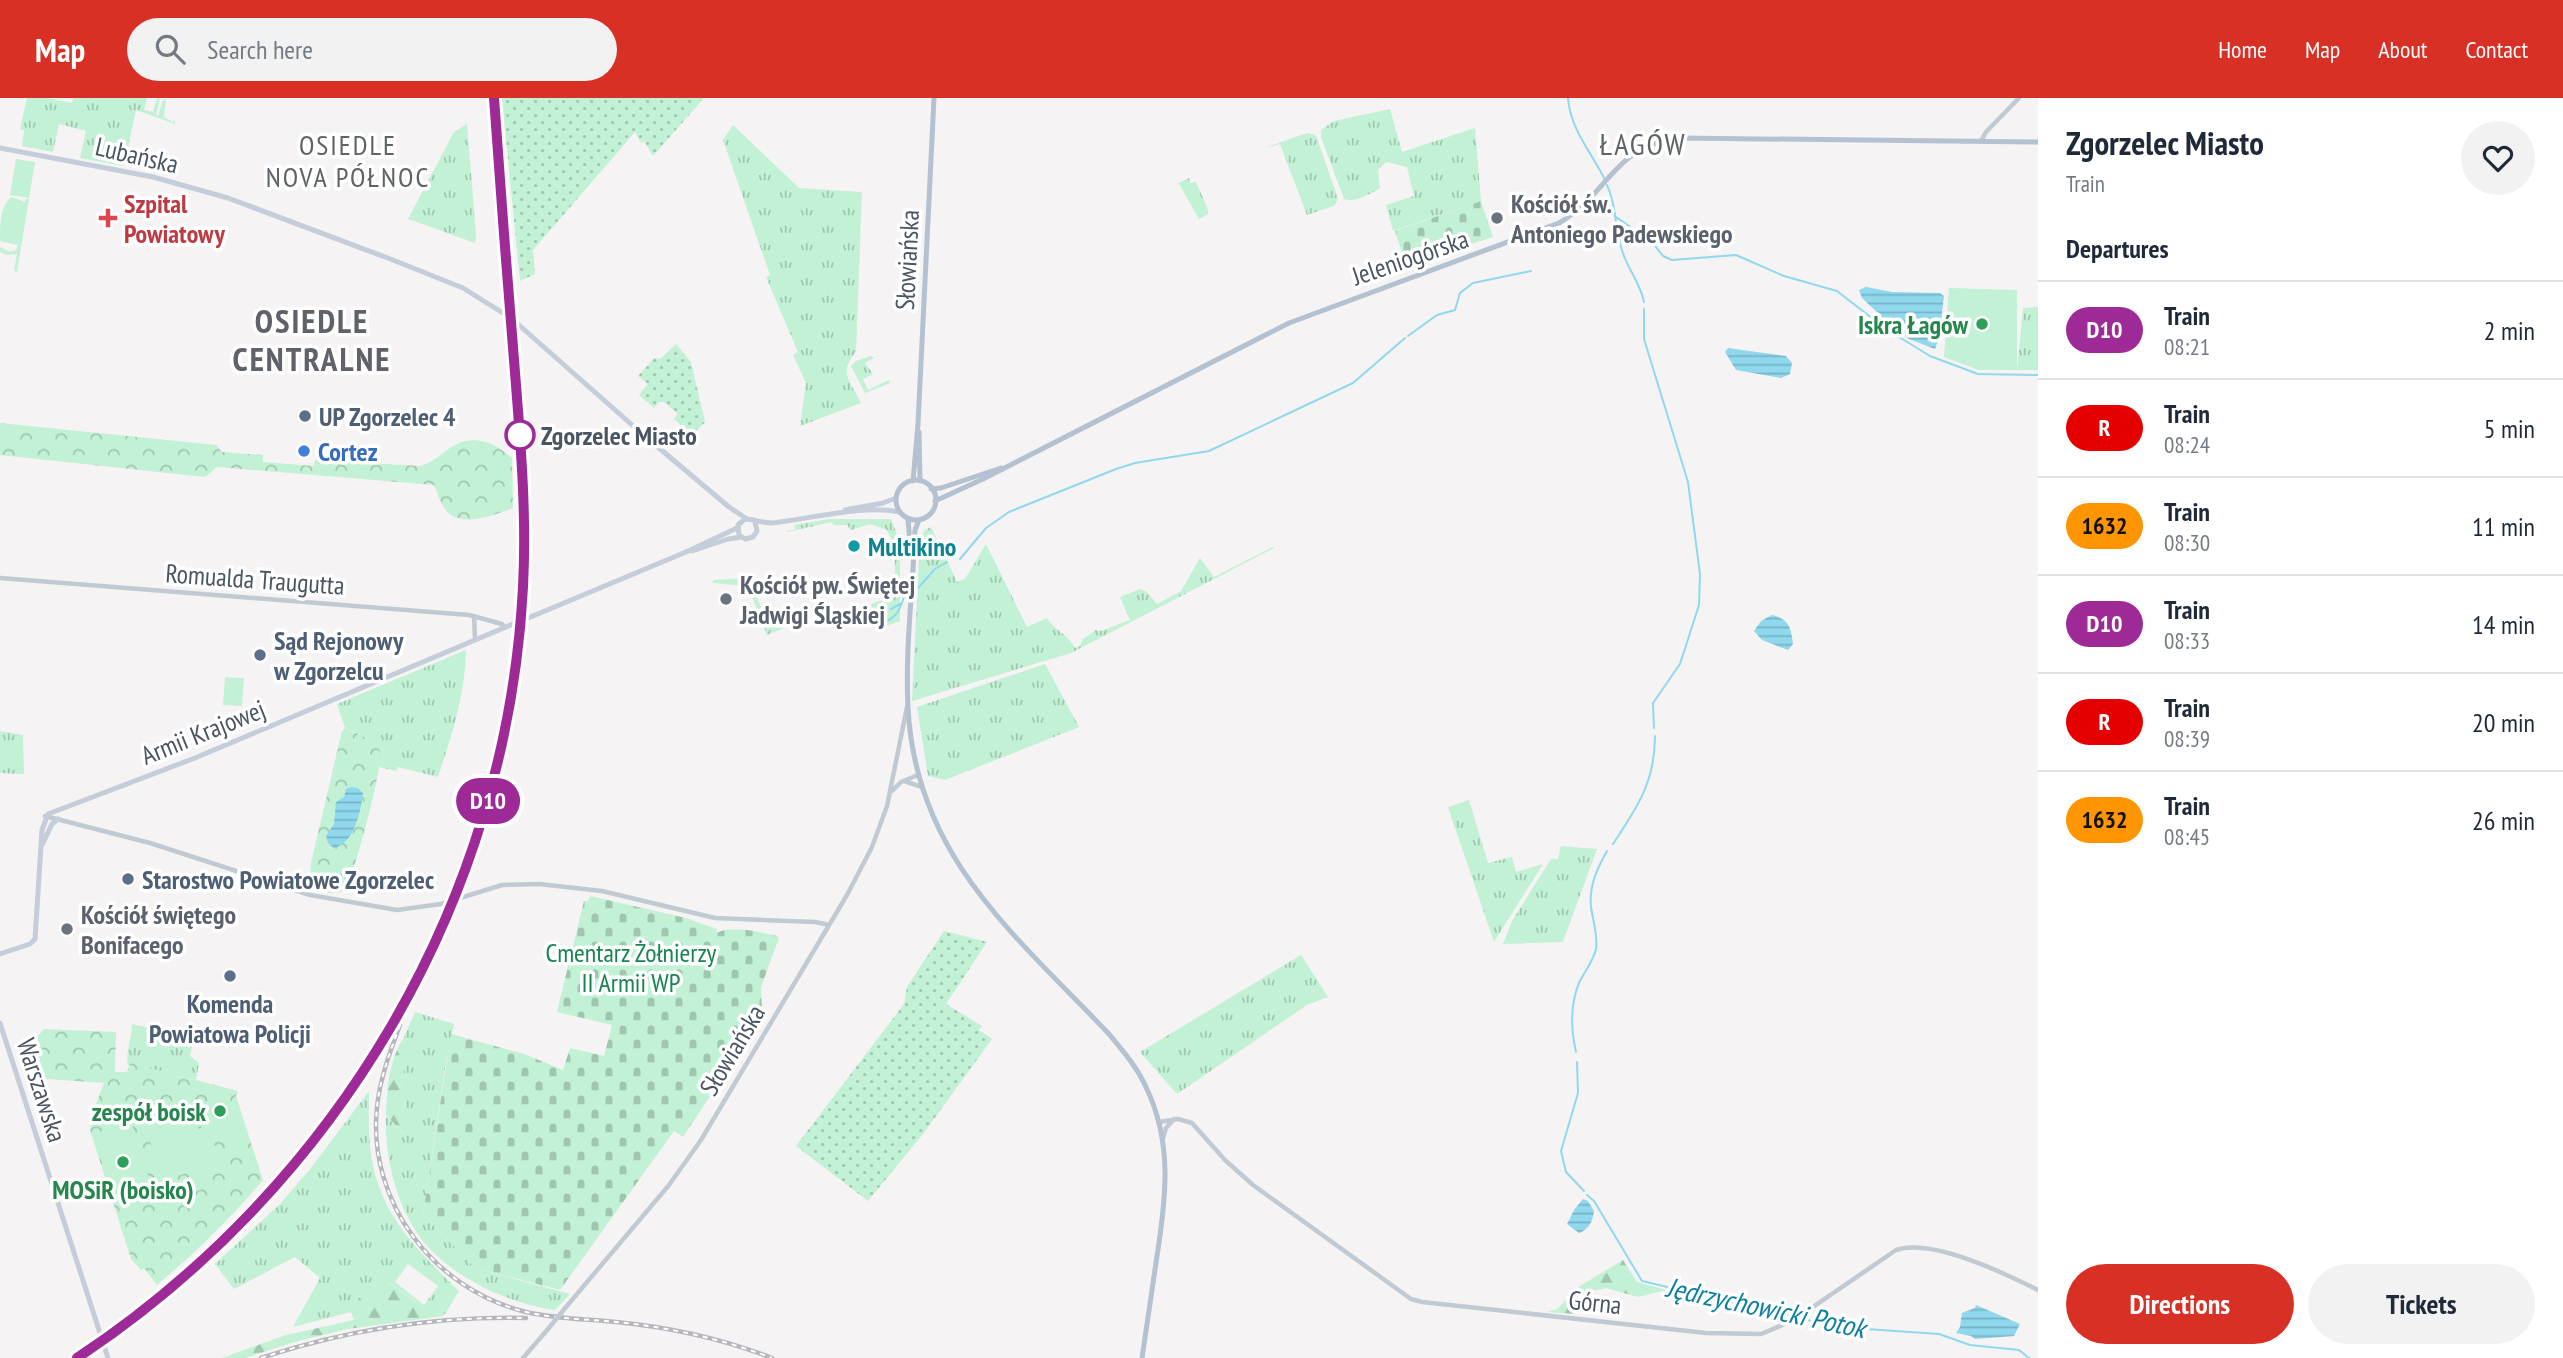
<!DOCTYPE html>
<meta charset="utf-8">
<style>
body{margin:0;font-family:"PT Sans Narrow",sans-serif;background:#f2f2f3;color:#1f2937;height:100vh;display:flex;flex-direction:column;font-size:26px;white-space:nowrap}
*{box-sizing:border-box;margin:0}
p{font-size:23px;color:#747a83}
.icon{flex:none;width:38px;height:38px;fill:none;stroke:currentColor;stroke-width:2;stroke-linecap:round;stroke-linejoin:round}
.map{position:relative;flex:1;overflow:hidden}
.panel{display:flex;flex-direction:column;background:#fff;width:525px}
.panel>*{flex:none}
.badge{padding:0 14px;border-radius:23px;font-size:24px;line-height:46px}
.map>.badge{position:absolute;translate:-50% -50%;box-shadow:0 0 0 4px #fff}
h2{padding:0 28px;font-size:26px;line-height:63px}
.round{display:grid;place-items:center;flex:none;width:74px;height:74px;border-radius:37px;background:#f2f2f3}
.headline{display:flex;align-items:center;justify-content:space-between;height:119px;padding:0 28px}
h1{font-size:33px;font-weight:700;line-height:52px}
.button{display:flex;gap:14px;margin-top:auto;padding:14px 28px}
.button a{flex:1;height:80px;border-radius:42px;background:#d93025;color:#fff;font-size:28px;font-weight:700;line-height:80px;text-align:center}
.button a+a{background:#f2f2f3;color:#1f2937}
ul{padding:0;list-style:none}
li{display:flex;align-items:center;gap:21px;height:98px;padding:0 28px;border-top:2px solid #e0e1e3}
li div{flex:1}
li b{display:block;font-size:26px}
li em{font-style:normal}
li .badge{min-width:77px;font-weight:700;text-align:center}
header{display:flex;align-items:center;gap:42px;box-sizing:border-box;height:98px;padding:0 35px;background:#d93025;color:#fff}
header strong{font-size:33px}
nav{display:flex;gap:38px;margin-inline-start:auto;font-size:24px}
.search{width:490px;height:63px;background:#f2f2f3;display:flex;align-items:center;gap:18px;box-sizing:border-box;padding:0 24px;border-radius:38px;color:#747a83;font-size:26px}
main{display:flex;flex:1;min-height:0}
.map>svg:first-child{display:block}
.grass{fill:url(#grass-tufts);fill-rule:evenodd}
.forest{fill:url(#forest-firs)}
.cemetery{fill:url(#cemetery-stones)}
.park{fill:url(#park-crowns)}
.garden{fill:url(#garden-dots)}
.pitch{fill:#c2f1d5;fill-rule:evenodd}
.water{fill:url(#water-rules)}
.lines{fill:none;stroke-linecap:round;stroke-linejoin:round}
.stream{stroke:#90d8ee;stroke-width:2}
.tertiary{stroke:#c1c9d2;stroke-width:4.5}
.secondary{stroke:#c4cdd9;stroke-width:5}
.primary{stroke:#b3c1d1;stroke-width:5}
.rail-casing{stroke:#b5b7bd;stroke-width:4.5}
.rail{stroke:#fff;stroke-width:2;stroke-dasharray:5;stroke-linecap:butt}
.tertiary-bridge{stroke:#c1c9d2;stroke-width:4.5}
.secondary-bridge{stroke:#c4cdd9;stroke-width:5}
.line-casing{stroke:#fff;stroke-width:16}
.line{stroke:#9e2a97;stroke-width:10}
.health-dot{fill:#e0444e;stroke:#fff;stroke-width:2.5}
.worship-dot{fill:#6b7280;stroke:#fff;stroke-width:2.5}
.leisure-dot{fill:#2e9e5b;stroke:#fff;stroke-width:2.5}
.service-dot{fill:#5c6f8a;stroke:#fff;stroke-width:2.5}
.stop-dot{fill:#fff;stroke:#9e2a97;stroke-width:3.5}
.shop-dot{fill:#3f7fe0;stroke:#fff;stroke-width:2.5}
.culture-dot{fill:#0f9aa8;stroke:#fff;stroke-width:2.5}
.labels{text-anchor:middle;dominant-baseline:central;stroke-width:7;stroke-linejoin:round;paint-order:stroke}
.street-label{font-size:26px;fill:#4a5561;stroke:#fff}
.health-label{font-size:26px;font-weight:bold;fill:#be3a42;stroke:#fff;text-anchor:start}
.worship-label{font-size:26px;font-weight:bold;fill:#5b616d;stroke:#fff;text-anchor:start}
.leisure-label{font-size:26px;font-weight:bold;fill:#27864d;stroke:#fff;text-anchor:end}
.service-label{font-size:26px;font-weight:bold;fill:#4e5e75;stroke:#fff;text-anchor:start}
.stop-label{font-size:26px;font-weight:bold;fill:#4a5561;stroke:#fff;text-anchor:start}
.shop-label{font-size:26px;font-weight:bold;fill:#366cbe;stroke:#fff;text-anchor:start}
.culture-label{font-size:26px;font-weight:bold;fill:#0d838f;stroke:#fff;text-anchor:start}
.park-label{font-size:26px;fill:#178551;stroke:#fff}
.neighbourhood-label{font-size:28px;letter-spacing:2px;fill:#5f6268;stroke:#fff}
.water-label{font-size:28px;font-style:italic;fill:#0c7fa2;stroke:#fff}
.quarter-label{font-size:30px;letter-spacing:2px;fill:#5f6268;stroke:#fff}
.district-label{font-size:33px;font-weight:bold;letter-spacing:2px;fill:#5f6268;stroke:#fff}
</style>
<header>
<strong>Map</strong>
<div class="search"><svg class="icon" aria-label="search" viewBox="0 0 24 24"><circle cx="10" cy="10" r="6"/><path d="M15 15l6 6"/></svg>Search here</div>
<nav><a>Home</a><a>Map</a><a>About</a><a>Contact</a></nav>
</header>
<main>
<div class="map">
<svg width="2038" height="1260" viewBox="0 0 2038 1260">
<defs>
<pattern id="grass-tufts" width="24" height="20" patternUnits="userSpaceOnUse" patternTransform="scale(1.75)"><rect width="24" height="20" fill="#c2f1d5"/><path d="M3 7l-1-3M5 7V3M7 7l1-3M15 17l-1-3M17 17v-4M19 17l1-3" fill="none" stroke="#a0c6b0"/></pattern>
<pattern id="forest-firs" width="22" height="20" patternUnits="userSpaceOnUse" patternTransform="scale(1.75)"><rect width="22" height="20" fill="#c2f1d5"/><path d="M5 1l3.5 6h-7zM16 11l3.5 6h-7z" fill="#a0c6b0"/></pattern>
<pattern id="cemetery-stones" width="16" height="16" patternUnits="userSpaceOnUse" patternTransform="scale(1.75)"><rect width="16" height="16" fill="#c2f1d5"/><path d="M2 7V4a2 2 0 0 1 4 0v3zM10 15v-3a2 2 0 0 1 4 0v3z" fill="#a0c6b0"/></pattern>
<pattern id="park-crowns" width="20" height="18" patternUnits="userSpaceOnUse" patternTransform="scale(1.75)"><rect width="20" height="18" fill="#c2f1d5"/><path d="M2 6a3 3 0 1 1 6 0M12 15a3 3 0 1 1 6 0" fill="none" stroke="#a0c6b0"/></pattern>
<pattern id="garden-dots" width="8" height="8" patternUnits="userSpaceOnUse" patternTransform="scale(1.75)"><rect width="8" height="8" fill="#c2f1d5"/><path d="M2 2h.1M6 6h.1" fill="none" stroke="#a0c6b0" stroke-width="1.8" stroke-linecap="round"/></pattern>
<pattern id="water-rules" width="6" height="5" patternUnits="userSpaceOnUse" patternTransform="scale(1.75)"><rect width="6" height="5" fill="#90d8ee"/><path d="M0 2.5h6" fill="none" stroke="#78b2c4"/></pattern>
</defs>
<rect width="100%" height="100%" fill="#f5f3f3"/>
<!-- grass -->
<path class="grass" d="M27 0H47L72 5 73 0H147L144 12 153 14 157 0H160L156 17 158 18 163 2 166 1 164 19 173 24 175 22V26L136 12 124 68 80 60 86 33 59 26 53 54 22 48 24 32 20 31Z
M1390 11 1402 54 1475 30 1481 103 1393 133 1386 107 1414 98 1407 69 1386 64 1378 72 1380 90C1369 96 1357 105 1344 101L1321 39V32L1334 23Z
M467 26 476 137 475 145 408 121 454 34Z
M733 27 799 90 862 94 856 254C838 275 850 282 861 305L800 328 806 285 793 257 798 254 766 179 770 177 723 42Z
M1307 35 1315 37 1317 40 1338 101 1334 108 1307 117 1280 46 1264 50Z
M1189 80 1191 85 1196 84 1208 112V116L1199 121 1179 86 1175 87Z
M2038 209V272H2017L2023 210Z
M871 258 874 260 865 265 873 276 863 281 868 292 889 282 890 285 865 295 851 268 856 263Z
M829 421H891L900 444V523L876 532 872 523 881 519 879 516 874 518 871 506 896 497 894 446 887 432 870 426 851 432 847 427H833L832 424 787 434V433L796 431 794 427Z
M931 429 957 484 965 481 986 446 1027 529 1047 520C1056 534 1067 535 1075 550L1080 548 1083 541 1096 532 1101 533 1130 522 1120 499 1140 491 1147 494 1157 506 1181 493 1200 460 1214 479 1273 449 1274 450 1071 555 912 603 920 441 925 432Z
M749 480 766 522 771 517 774 523 826 502 831 511 829 509 786 524 782 531 767 537 748 488 712 485 714 482Z
M466 552C465 598 452 636 438 679L398 669 396 673 379 669C383 645 365 638 345 630L337 606Z
M1045 566 1079 629 945 682 928 678 917 609Z
M0 633 23 637 24 676 0 675Z
M1469 702 1488 765 1512 759 1516 774 1543 766 1494 844 1448 709Z
M1561 748 1597 751 1563 844 1503 846 1512 823 1551 761H1558Z
M1301 857 1328 899 1307 907 1177 996 1140 954Z
M415 914 454 926 445 970 423 1116 475 1170 570 1196 555 1212C510 1205 464 1185 431 1152 399 1120 384 1061 386 1018L404 1036 406 1012 401 987 406 959 404 939Z
M132 926 194 940 190 958 199 965 196 982 130 966 128 967C125 956 132 939 132 926Z
M369 993C369 1011 368 1030 370 1048 376 1113 415 1150 459 1193L445 1216 431 1215 389 1184 383 1191 368 1184 351 1214 293 1229 320 1180 295 1159 234 1191 215 1166 280 1106 311 1070ZM408 1166 438 1188 424 1207 395 1184Z"/>
<!-- forest -->
<path class="forest" d="M404 939 406 959 401 987 406 1012 423 1032 404 1036 386 1017C387 990 389 962 404 939Z
M1623 1162 1637 1184 1666 1192 1638 1199 1606 1190 1584 1195 1575 1216 1547 1214 1557 1211 1580 1188Z
M368 1184 383 1191 388 1184 431 1215 445 1216 443 1218 348 1231 298 1243 245 1260H222L286 1237 354 1222 351 1214Z"/>
<!-- cemetery -->
<path class="cemetery" d="M1481 103 1493 139 1406 167 1395 133Z
M590 798 686 820 717 831 716 835C735 827 758 834 777 838L779 840 761 889 762 912 765 915 683 1039 674 1033 560 1192 475 1170 423 1116 451 936 524 956 563 972 570 950 604 958 612 927 557 914 584 803H588Z"/>
<!-- park -->
<path class="park" d="M0 325 216 347 222 354 263 357V364L314 368 315 362 421 368C433 364 440 357 450 350 472 335 494 344 512 360L513 410C496 416 470 428 451 417 442 411 438 396 434 387L217 369 205 379 0 357Z
M345 630C354 634 377 643 380 653 384 665 353 786 343 793 335 798 320 793 313 788L310 779 311 765 342 633Z
M44 931 116 934 115 974H127L130 965 238 993 236 998 263 1082C231 1120 195 1155 157 1187L144 1170 141 1172 131 1161 90 1032 91 1027 98 1024 102 1008 96 1006 104 985 33 980 36 957 33 944Z"/>
<!-- garden -->
<path class="garden" d="M502 0H704L653 58 644 43 641 45 635 34 533 152 535 176 520 183Z
M676 246 691 264 705 324 692 337 674 321 678 316 664 304H659L654 310 639 297 648 286 638 278 654 260 660 261Z
M944 833 987 844 946 906 982 928 979 932 992 941 923 1036 868 1103 796 1048 904 906 907 889Z"/>
<!-- pitch -->
<path class="pitch" d="M16 61 35 64 29 100 10 97Z
M12 99 25 104 26 101H29L17 174 14 173 17 156 7 157 0 154V149L10 154 16 152 18 147 0 143C0 128 0 106 12 99Z
M1949 190 2017 192V272H1979L1944 259Z
M225 579 244 580 242 608 223 607Z
M167 988C183 987 193 994 199 1009H202L217 1055 214 1056C221 1085 193 1106 168 1089L165 1090 138 1005C149 1002 154 990 167 988ZM172 992C199 998 203 1038 210 1061 214 1086 187 1100 169 1081L210 1067 189 1003 147 1016C149 1001 157 994 172 992Z
M240 1022 248 1047 229 1054 221 1029Z
M131 1024 152 1091 114 1103 93 1036Z"/>
<!-- water -->
<path class="water" d="M1866 189 1892 194 1940 195 1944 198 1939 240 1935 251 1909 241 1896 232 1862 200 1859 192Z
M1728 250 1786 258 1792 265 1790 276 1781 280 1736 272 1725 254Z
M1772 517C1789 521 1791 530 1793 546L1788 552 1762 542 1754 533 1761 523Z
M351 689 358 690 363 695C361 712 355 745 334 750L328 745 326 738 334 726 336 704 344 699 346 691Z
M1583 1101 1588 1103 1594 1113C1593 1122 1589 1132 1579 1135L1567 1126 1574 1112Z
M1976 1207 2020 1226 2014 1238 1975 1241 1971 1238 1956 1235 1960 1229 1962 1215 1975 1210Z"/>
<g class="lines">
<!-- stream -->
<path class="stream" d="M1568 0C1570 31 1592 55 1605 82
M1607 87C1618 110 1614 134 1624 158 1630 174 1641 187 1644 204
M1616 119 1652 144 1663 158 1672 162 1736 157 1784 178 1837 193 1886 231 1930 258 1978 276 2038 277
M1644 211V241L1688 384 1700 476 1699 507 1680 566 1653 605 1654 630
M1408 238 1437 217 1455 212 1460 195 1473 185 1531 173
M960 461 986 430 1009 414 1116 371 1135 365 1209 353 1353 285 1405 240
M918 490 935 471 947 464
M891 511 902 505
M883 525C897 519 900 512 904 499
M1613 746C1637 710 1655 684 1655 638
M1576 954C1571 932 1570 907 1579 885 1584 874 1593 864 1596 851 1598 837 1593 823 1591 809 1589 787 1597 771 1607 753
M1577 964 1578 995 1561 1053 1566 1074 1584 1093
M1587 1097 1594 1103 1642 1183 1837 1229 1939 1236 1970 1247 2019 1252 2029 1260"/>
<!-- tertiary -->
<path class="tertiary" d="M1981 43 1986 34 2019 0
M0 480 469 517 502 526 505 529
M474 518 475 542
M904 683 922 689
M892 693 901 684 918 677
M45 718 150 745 310 797 397 812 441 806 502 787 539 786 602 793 715 820 815 824 829 827
M1159 1024 1178 1021 1192 1025 1225 1062 1253 1087 1411 1201 1422 1204 1706 1235 1761 1236 1794 1222 1896 1152C1932 1140 2004 1175 2038 1192
M1163 1040 1166 1030 1174 1021
M566 1209 669 1087 701 1042 847 797 872 749 887 708 907 609
M523 1260 548 1231"/>
<!-- secondary -->
<path class="secondary" d="M0 50 153 79 228 100 393 162 463 190 511 220 640 334 729 409 747 421
M845 412 883 405 896 400
M755 424 757 433 753 439 745 441 739 437 738 427 745 421C754 421 761 425 772 425 809 421 864 406 899 414
M692 453 728 441 742 439
M533 518 686 454 737 430
M42 747 52 726 58 721
M0 856 30 846 35 841 42 732 48 716 195 660 513 526
M0 925 108 1260"/>
<!-- primary -->
<path class="primary" d="M919 334 920 383
M896 402a20 20 0 1 1 40 0a20 20 0 1 1-40 0Z
M913 383 918 326 934 0
M931 391 941 390 1001 370
M935 403 983 381 1289 225 1559 125C1610 95 1613 48 1679 40L2038 44
M908 421 911 457
M919 422 915 432C913 491 905 550 908 609 915 757 1014 836 1109 936 1123 953 1137 969 1146 989 1173 1045 1166 1100 1157 1158 1152 1192 1147 1226 1142 1260"/>
<!-- rail casing -->
<g class="rail-casing">
<path id="rail" d="M400 927C390 954 380 980 377 1009 367 1105 435 1192 526 1214 556 1221 586 1221 616 1224 668 1229 723 1241 772 1260
M77 1260C336 1090 508 800 523 489 527 413 520 338 514 262 507 175 500 87 494 0
M261 1260C346 1232 436 1218 526 1220"/>
</g>
<!-- rail -->
<use href="#rail" class="rail"/>
<!-- tertiary-bridge -->
<path class="tertiary-bridge" d="M548 1231 566 1209"/>
<!-- secondary-bridge -->
<path class="secondary-bridge" d="M513 526 533 518"/>
</g>
<g class="lines">
<!-- line casing -->
<g class="line-casing">
<path id="line" d="M77 1260C337 1088 507 803 523 489 527 413 520 338 514 262 507 175 500 87 494 0"/>
</g>
<!-- line -->
<use href="#line" class="line"/>
</g>
<!-- markers -->
<path class="health-dot" d="M104.5 109.5h7v7h7v7h-7v7h-7v-7h-7v-7h7z"/>
<g class="worship-dot">
<circle cx="1497" cy="120" r="7"/>
<circle cx="726" cy="501" r="7"/>
<circle cx="67" cy="831" r="7"/>
</g>
<g class="leisure-dot">
<circle cx="1982" cy="226" r="7"/>
<circle cx="220" cy="1013" r="7"/>
<circle cx="123" cy="1064" r="7"/>
</g>
<g class="service-dot">
<circle cx="305" cy="318" r="7"/>
<circle cx="260" cy="557" r="7"/>
<circle cx="128" cy="781" r="7"/>
<circle cx="230" cy="878" r="7"/>
</g>
<circle class="stop-dot" cx="520" cy="337" r="14"/>
<circle class="shop-dot" cx="304" cy="353" r="7"/>
<circle class="culture-dot" cx="854" cy="448" r="7"/>
<g class="labels">
<!-- street labels -->
<g class="street-label">
<text transform="translate(137 57) rotate(13)">Lubańska</text>
<text transform="translate(1410 159) rotate(-19)">Jeleniogórska</text>
<text transform="translate(907 162) rotate(-87)">Słowiańska</text>
<text transform="translate(255 481) rotate(4)">Romualda Traugutta</text>
<text transform="translate(203 634) rotate(-22)">Armii Krajowej</text>
<text transform="translate(732 952) rotate(-59)">Słowiańska</text>
<text transform="translate(42 992) rotate(72)">Warszawska</text>
<text transform="translate(1595 1204) rotate(6)">Górna</text>
</g>
<!-- health labels -->
<g class="health-label">
<text x="124" y="105">Szpital<tspan x="124" dy="30">Powiatowy</tspan></text>
</g>
<!-- worship labels -->
<g class="worship-label">
<text x="1511" y="105">Kościół św.<tspan x="1511" dy="30">Antoniego Padewskiego</tspan></text>
<text x="740" y="486">Kościół pw. Świętej<tspan x="740" dy="30">Jadwigi Śląskiej</tspan></text>
<text x="81" y="816">Kościół świętego<tspan x="81" dy="30">Bonifacego</tspan></text>
</g>
<!-- leisure labels -->
<g class="leisure-label">
<text x="1968" y="226">Iskra Łagów</text>
<text x="206" y="1013">zespół boisk</text>
<text x="123" y="1091" text-anchor="middle">MOSiR (boisko)</text>
</g>
<!-- service labels -->
<g class="service-label">
<text x="319" y="318">UP Zgorzelec 4</text>
<text x="274" y="542">Sąd Rejonowy<tspan x="274" dy="30">w Zgorzelcu</tspan></text>
<text x="142" y="781">Starostwo Powiatowe Zgorzelec</text>
<text x="230" y="905" text-anchor="middle">Komenda<tspan x="230" dy="30">Powiatowa Policji</tspan></text>
</g>
<!-- stop labels -->
<g class="stop-label">
<text x="541" y="337">Zgorzelec Miasto</text>
</g>
<!-- shop labels -->
<g class="shop-label">
<text x="318" y="353">Cortez</text>
</g>
<!-- culture labels -->
<g class="culture-label">
<text x="868" y="448">Multikino</text>
</g>
<!-- park labels -->
<g class="park-label">
<text x="631" y="854">Cmentarz Żołnierzy<tspan x="631" dy="30">II Armii WP</tspan></text>
</g>
<!-- neighbourhood labels -->
<g class="neighbourhood-label">
<text x="348" y="46">OSIEDLE<tspan x="348" dy="32">NOVA PÓŁNOC</tspan></text>
</g>
<!-- water labels -->
<g class="water-label">
<text transform="translate(1766 1209) rotate(12)">Jędrzychowicki Potok</text>
</g>
<!-- quarter labels -->
<g class="quarter-label">
<text x="1643" y="45">ŁAGÓW</text>
</g>
<!-- district labels -->
<g class="district-label">
<text x="312" y="222">OSIEDLE<tspan x="312" dy="38">CENTRALNE</tspan></text>
</g>
</g>
</svg>
<b class="badge" style="left:488px;top:703px;background:#9e2a97;color:#fff">D10</b>
</div>
<section class="panel">
<div class="headline"><div><h1>Zgorzelec Miasto</h1><p>Train</p></div><a class="round"><svg class="icon" aria-label="heart" viewBox="0 0 24 24"><path d="M12 20l-8-8c-3-5 5-10 8-4 3-6 11-1 8 4z"/></svg></a></div>
<h2>Departures</h2>
<ul>
<li><span class="badge" style="background:#9e2a97;color:#fff">D10</span><div><b>Train</b><p>08:21</p></div><em>2 min</em></li>
<li><span class="badge" style="background:#e50000;color:#fff">R</span><div><b>Train</b><p>08:24</p></div><em>5 min</em></li>
<li><span class="badge" style="background:#ff9500;color:#111">1632</span><div><b>Train</b><p>08:30</p></div><em>11 min</em></li>
<li><span class="badge" style="background:#9e2a97;color:#fff">D10</span><div><b>Train</b><p>08:33</p></div><em>14 min</em></li>
<li><span class="badge" style="background:#e50000;color:#fff">R</span><div><b>Train</b><p>08:39</p></div><em>20 min</em></li>
<li><span class="badge" style="background:#ff9500;color:#111">1632</span><div><b>Train</b><p>08:45</p></div><em>26 min</em></li>
</ul>
<div class="button"><a>Directions</a><a>Tickets</a></div>
</section>
</main>
